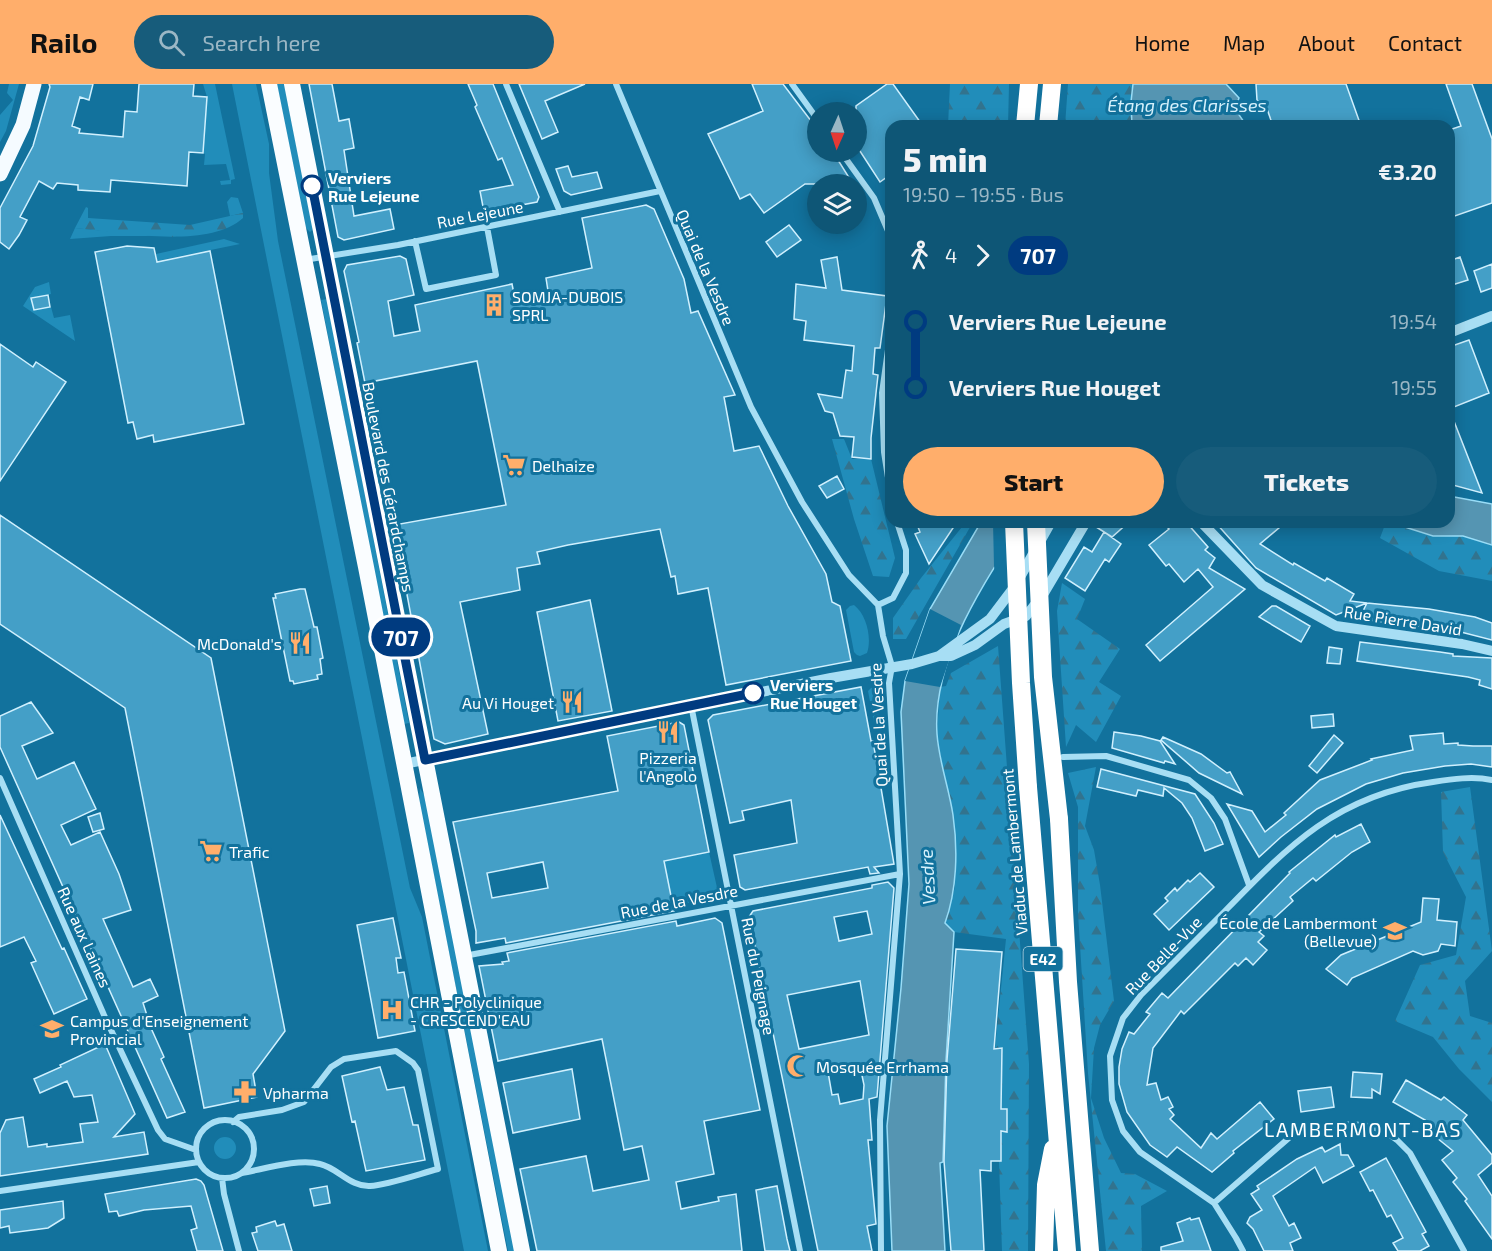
<!DOCTYPE html>
<meta charset="utf-8">
<style>
body{margin:0;font-family:"Exo 2",sans-serif;background:#175c7b;color:#f1f3f6;height:100vh;display:flex;flex-direction:column;font-size:22px;white-space:nowrap}
*{box-sizing:border-box;margin:0}
p{font-size:20px;color:#9bb7c5}
.icon{flex:none;width:33px;height:33px;fill:none;stroke:currentColor;stroke-width:2;stroke-linecap:round;stroke-linejoin:round}
.map{position:relative;flex:1;overflow:hidden}
.details{position:absolute;left:885px;top:36px;width:570px;height:408px;display:flex;flex-direction:column;background:#0e5676;border-radius:18px;box-shadow:0 3px 15px #0003}
.details>*{flex:none}
.badge{padding:0 12px;border-radius:20px;font-size:21px;line-height:39px}
.needle{width:39px;rotate:183deg}
.controls{position:absolute;left:807px;top:18px;display:grid;gap:12px}
.controls a{display:grid;place-items:center;width:60px;height:60px;border-radius:50%;background:#0e5676;box-shadow:0 3px 15px #0003;font-size:30px}
.map>.badge{position:absolute;translate:-50% -50%;box-shadow:0 0 0 3px #fff}
.legs{display:flex;align-items:center;gap:9px;height:66px;padding:0 18px;font-size:20px}
.legs p{margin-inline-start:auto}
.head{display:flex;align-items:center;justify-content:space-between;height:102px;padding:0 18px}
h1{font-size:33px;font-weight:800;line-height:45px}
.primary-button{display:flex;gap:12px;margin-top:auto;padding:12px 18px}
.primary-button a{flex:1;height:69px;border-radius:36px;background:#ffae6b;color:#111;font-size:24px;font-weight:800;line-height:69px;text-align:center}
.primary-button a+a{background:#175c7b;color:#f1f3f6}
ul{padding:0 18px;list-style:none}
li{display:flex;align-items:center;gap:21px;height:66px;font-size:22px}
li i{display:grid;place-items:center;width:9px;height:100%;margin:0 8px;background:currentColor}
li i::after{content:'';width:15px;height:15px;margin:-8px;border:4px solid;border-radius:50%;background:#0e5676}
li p{margin-inline-start:auto}
li:first-child i{background:linear-gradient(#0000 50%,currentColor 0)}
li:last-child i{background:linear-gradient(currentColor 50%,#0000 0)}
header{display:flex;align-items:center;gap:36px;box-sizing:border-box;height:84px;padding:0 30px;background:#ffae6b;color:#111}
header strong{font-size:28px}
nav{display:flex;gap:33px;margin-inline-start:auto;font-size:21px}
.search{width:420px;height:54px;background:#175c7b;display:flex;align-items:center;gap:15px;box-sizing:border-box;padding:0 21px;border-radius:33px;color:#9bb7c5;font-size:22px}
.map>svg:first-child{display:block}
.green{fill:#218dba}
.forest{fill:url(#forest-firs)}
.water{fill:#5595b2;stroke:#99ddf7;stroke-width:1.5}
.pier{fill:#12729d}
.building{fill:#449fc7;stroke:#d0f0fe;stroke-width:1.5;fill-rule:evenodd}
.lines{fill:none;stroke-linecap:round;stroke-linejoin:round}
.minor{stroke:#a7def4;stroke-width:6}
.tertiary{stroke:#a7def4;stroke-width:10}
.primary{stroke:#f5fbff;stroke-width:15}
.trunk{stroke:#fafdff;stroke-width:16}
.motorway{stroke:#fff;stroke-width:18}
.motorway-bridge{stroke:#fff;stroke-width:18}
.line-1-casing{stroke:#fff;stroke-width:14}
.line-1{stroke:#003b80;stroke-width:9}
.stop-1-dot{fill:#fff;stroke:#003b80;stroke-width:3}
.labels{text-anchor:middle;dominant-baseline:central;stroke-width:6;stroke-linejoin:round;paint-order:stroke}
.shield{fill:#12729d;stroke:#b8d5e2;stroke-width:1.5}
.shield-label{font-size:15px;font-weight:bold;fill:#fff}
.stop-label{font-size:16px;font-weight:bold;fill:#fff;stroke:#12729d;text-anchor:start}
.street-label{font-size:16px;fill:#fff;stroke:#12729d}
.poi-label{font-size:16px;fill:#fff;stroke:#12729d;text-anchor:start}
.water-label{font-size:18px;font-style:italic;fill:#d6f1fc;stroke:#12729d}
.quarter-label{font-size:20px;letter-spacing:1.5px;fill:#fff;stroke:#12729d}
</style>
<header>
<strong>Railo</strong>
<div class="search"><svg class="icon" aria-label="search" viewBox="0 0 24 24"><circle cx="10" cy="10" r="6"/><path d="M15 15l6 6"/></svg>Search here</div>
<nav><a>Home</a><a>Map</a><a>About</a><a>Contact</a></nav>
</header>
<div class="map">
<svg width="1492" height="1167" viewBox="0 0 1492 1167">
<defs>
<pattern id="forest-firs" width="22" height="20" patternUnits="userSpaceOnUse" patternTransform="scale(1.5)"><rect width="22" height="20" fill="#218dba"/><path d="M5 1l3.5 6h-7zM16 11l3.5 6h-7z" fill="#32738e"/></pattern>
</defs>
<rect width="100%" height="100%" fill="#12729d"/>
<!-- green -->
<path class="green" d="M9 0H19L6 47 0 58V31L13 16 7 9Z
M203 0H215L235 95 231 96V100L221 101 220 97 230 96 226 80 204 81 205 70 203 69 207 13Z
M232 0H256L269 60V89L278 157 295 240 410 804 422 833 488 1167H464Z
M277 0H284L312 140V146L310 148 305 143Z
M231 113 238 114 243 129 230 132 227 118Z
M75 144 156 152H111L70 155Z
M224 155 240 160 157 177 156 170Z
M49 198 51 210 38 213 40 225 51 223 54 234 70 231 75 257 23 222 35 203Z
M327 215 409 639 404 640 321 216Z
M854 521C867 531 872 555 867 569L860 572 857 571 854 568 846 526 850 522Z
M875 603 880 607 878 643 875 644 868 607 871 604Z
M420 704 427 716 515 1167H508L419 717Z
M709 768 718 808 714 814 673 822 664 777Z
M214 1064a11 11 0 1 1 22 0a11 11 0 1 1-22 0Z"/>
<!-- forest -->
<path class="forest" d="M950 0H1009L1008 42H948Z
M1068 0H1133L1131 18 1132 42H1065Z
M86 123 88 124V134L190 141 243 129V134C208 166 118 148 75 144Z
M832 355H844L852 375H871L895 474 889 493 873 492 854 435Z
M966 438H973L906 555H893V534L921 494Z
M1386 438 1433 452H1463L1492 461V497L1439 487 1380 454Z
M1062 499 1085 515 1077 535 1120 565 1099 598 1121 612 1096 658 1076 641 1066 663 1057 527Z
M998 562 1029 980 1028 1167H1002L999 1077 1000 965 995 964 1006 855 954 848 945 840 955 803 942 681 937 651 940 603 946 602 951 589Z
M1096 683 1085 742 1094 766 1100 801 1114 917 1100 941 1094 964 1091 1014 1104 1054 1121 1089 1135 1090 1167 1107 1141 1122 1142 1167H1106L1088 989 1078 829V723L1068 689Z
M1470 703 1492 867 1465 897 1470 932 1492 939V1018L1459 985 1433 953 1395 937 1420 881 1456 871 1466 813 1443 768 1441 708Z"/>
<!-- water -->
<path class="water" d="M1133 0H1226L1239 14 1235 25 1244 38 1242 42H1132L1131 18Z
M1449 412 1492 420V461L1463 452H1433L1389 438H1449Z
M981 438H1023C984 500 932 574 937 650 939 678 949 704 953 731 958 766 957 806 945 839L954 848 946 977 943 1078 940 1079 945 1167H892L887 1042 901 904 909 800 901 628 905 597 930 525Z"/>
<!-- pier -->
<path class="pier" d="M993 438H1026L995 490 994 482Z
M930 525 961 541 940 603 905 597Z"/>
<!-- building -->
<path class="building" d="M49 0H93L89 16 80 13 72 42 80 45 79 49 123 53 125 27 137 28 139 0H194L193 12 207 13 203 69 189 68 187 102 111 96 110 108 78 106V101L57 99 53 105 39 97 20 133 27 136 19 151 9 165 0 158V124L33 62 50 3Z
M309 0H332L339 37 349 35 354 64 344 66 354 132 390 125 394 145 344 156 338 153Z
M468 0H493L539 113 537 118 484 128 480 107 513 101 502 74 498 76 475 23 477 21Z
M519 0H585L545 17 558 48 542 55Z
M752 0H783L818 46V68H833L853 100H805L764 129 750 110 740 115 708 50 763 27Z
M887 0H893L923 42H891V90L880 98 856 61V22Z
M1256 0H1346L1361 42H1273L1266 22 1257 16Z
M1446 0H1472L1492 55V119L1449 134V46L1461 42Z
M568 82 572 93 597 88 602 104 571 111 564 107 556 85Z
M646 121 654 125 684 195 691 229 698 227 735 311 724 313 734 367 759 362 788 422 826 490 832 518 840 522 851 577 726 601 708 504 678 510 675 492 671 493 660 445 568 461 537 468 540 480 517 484 520 506 460 518 488 650 445 660 434 655 394 441 506 421 477 277 365 299 357 259 359 258 344 187 347 181 400 172 406 175 414 211 388 217 394 252 420 247 415 221 512 200 515 215 548 207 546 194 592 184 582 134Z
M789 141 801 156 777 173 766 158Z
M127 162 154 164 157 178 210 167 244 340 154 358 153 351 137 355 133 338 128 339 95 168Z
M837 173 842 206 887 212 880 264H875L873 290 878 291 871 354V375L852 373 854 353 840 352 833 329 825 327 818 310 842 314 846 286 852 287 854 262 804 256 806 237 794 235 796 200 826 204 821 176Z
M1460 173 1468 196 1449 202V177Z
M1492 180V204L1481 208 1474 187Z
M48 211 50 223 34 226 31 214Z
M1469 256 1489 309 1449 325V263Z
M0 260 33 283 36 278 66 298 0 397Z
M1449 327H1450L1482 409 1449 400Z
M837 392 844 405 827 414 819 402Z
M0 431 211 574 285 947 253 990 257 1013 204 1024 125 624 0 540Z
M916 438H957L929 480 915 450 920 448Z
M1093 438H1129L1112 453 1093 441Z
M1162 438H1186L1208 463 1205 466 1215 474 1209 484 1245 505 1160 577 1146 561 1213 503 1198 485 1184 498 1169 480 1166 482 1149 461 1169 445Z
M1215 438H1286L1260 460 1293 481 1294 479 1325 497 1327 494 1354 510 1350 517 1367 519 1336 531 1256 484Z
M1104 448 1121 460 1109 478 1105 475 1085 507 1065 494 1084 463 1092 468Z
M300 505H305L314 543H317L323 574 320 575 322 590 317 591 318 595 294 600 293 597H290L273 514H276L275 510Z
M590 516 612 627 558 637 537 528Z
M1367 519 1429 525 1475 533 1492 539V556L1457 547 1359 535Z
M1272 522H1276L1310 542 1301 558 1259 533Z
M1360 558 1440 568 1453 570V572L1492 574V605L1479 601 1480 596 1468 593 1357 577Z
M1329 563 1342 565 1340 580 1327 579Z
M861 603 871 657H873L894 780 874 783 879 789 870 790 868 783 745 806 740 803 734 771 797 759 791 716 742 727 744 736 730 739 708 636 713 631Z
M31 618 53 649 22 662 37 695 74 678 96 725 61 741 71 761 100 748 119 790 131 826 103 835 133 903 150 895 158 912 143 919 151 944 164 973 161 975 185 1028 167 1034 0 663V632Z
M1333 630 1334 642 1312 644 1311 632Z
M679 638 684 641 709 768 664 777 674 827 506 859 505 854 476 859V847L453 738 618 707 607 652ZM543 778 548 804 492 814 487 789Z
M1114 648 1141 652 1160 657 1175 680 1165 677 1164 679 1112 664Z
M1443 649 1444 660 1458 659V661L1473 662H1492V683L1471 680 1445 682 1403 689 1366 700 1317 725 1281 753 1259 773 1227 720 1252 727 1265 748 1286 731 1284 729 1320 696 1372 676 1371 675 1413 666 1410 652Z
M1334 651 1343 659 1317 689 1309 682Z
M1163 653 1201 670 1227 689 1230 688 1242 710 1199 689 1161 656Z
M1101 685 1195 710 1214 739 1223 760 1205 767 1192 734 1182 719 1164 704 1163 712 1138 706 1136 712 1097 703Z
M100 729 104 745 93 748 88 733Z
M0 731 62 865 64 864 87 915 54 930 31 879 36 877 24 853 0 863Z
M1361 740 1370 758 1352 768 1316 797 1313 794 1290 813 1293 817 1259 848 1264 852 1258 858 1267 866 1253 881 1246 874 1238 882 1235 879 1184 930 1181 927 1153 964 1147 1001 1156 999 1161 1016 1168 1013 1173 1023 1169 1025 1174 1031 1170 1035 1201 1064 1211 1049 1217 1055 1260 1018 1274 1035 1233 1067 1234 1069 1212 1088 1177 1063 1167 1073 1150 1061 1127 1028 1119 1000V983L1122 965 1129 948 1134 950 1150 930 1146 928 1162 909 1168 914 1290 789 1289 788 1335 751 1336 753Z
M1200 789 1214 803 1169 846 1154 830 1168 817 1165 814 1175 804 1177 807 1188 796 1190 798Z
M888 798 894 804 877 1013 869 1015 872 1056H868L876 1140 867 1142 872 1167H818L749 833 753 827 872 804V801ZM867 827 872 850 839 857 834 833ZM860 897 869 951 799 965 787 911ZM860 982 864 1001 863 1015 840 1020 838 1010 832 1011 828 988Z
M1423 814 1439 815 1437 836 1457 838 1455 862 1441 860 1438 867 1423 871 1413 867 1352 894 1347 901 1326 885 1341 871 1421 838Z
M393 834 401 874H396L398 889 404 888 415 947 378 954 357 841Z
M715 834 722 839 760 1026 704 1037 714 1090 676 1098 681 1125 719 1117 718 1113 736 1110 742 1167H537L520 1085 586 1072 593 1107 649 1096 642 1062 624 1066 602 955 498 977 479 882 503 880 502 878 509 877 507 869 676 837 677 842Z
M956 865 1002 868 994 965 1002 964 1001 1025H1007V1048L1001 1047V1077H991V1087L980 1086 984 1167H951L944 1077 947 976Z
M105 960 135 1030 114 1053 144 1048 148 1070 0 1092V1049L6 1036 23 1033 28 1063 47 1060V1063L83 1058 80 1040 98 1038 92 1011 74 1013 67 997 40 1009 34 995 61 983 60 981Z
M380 983 387 1006 404 1003 413 1041H418L425 1076 366 1087 355 1037 352 1038 342 992Z
M572 985 580 1035 513 1049 503 999Z
M1353 988 1382 990 1380 1010 1372 1005V1014L1351 1013Z
M1406 996 1441 1016 1444 1013 1467 1031 1463 1036 1492 1071V1079L1478 1091 1492 1112V1155L1465 1117 1467 1115 1453 1098 1457 1094 1442 1076 1453 1067 1421 1041 1425 1036 1393 1018Z
M1331 1003 1334 1023 1301 1028 1298 1007Z
M1340 1060 1341 1071H1348L1354 1082 1323 1099 1315 1083 1273 1112 1289 1142 1294 1139 1301 1154 1290 1159 1293 1167H1264L1253 1145 1247 1139 1250 1133 1262 1126 1251 1110 1259 1105 1257 1102 1297 1075 1322 1063 1325 1068Z
M1386 1074 1426 1148 1422 1150 1429 1162 1420 1167H1398L1393 1159 1403 1154 1391 1131 1387 1133 1373 1106 1370 1107 1360 1088Z
M196 1095 201 1097 204 1101 223 1167H197L191 1146 197 1144 191 1122 144 1126 119 1132 117 1127 109 1128 105 1110Z
M327 1102 330 1119 314 1122 310 1105Z
M777 1102 787 1155 790 1167H765L756 1106Z
M63 1117 64 1134 48 1144 10 1149 9 1142 0 1144V1126Z
M1190 1134 1191 1136 1199 1134 1211 1167H1161V1163L1183 1157 1177 1139Z
M275 1137 277 1142 284 1140 292 1167H258L252 1149 257 1148 256 1143Z"/>
<g class="lines">
<!-- minor -->
<path class="minor" d="M506 0 560 128
M616 0 751 323 802 418 849 491 878 521 883 552 892 582 889 599 900 790 880 1036 881 1167
M792 0 818 36
M841 68 874 114 891 154
M415 157 426 205 496 191 487 143
M304 176 398 161 660 107
M891 244 882 309 884 368 891 413
M878 521 893 514 906 489V466L897 438
M691 621 800 1167
M1063 673 1106 672 1189 696 1211 714 1225 735 1249 801
M0 694 104 931 158 1046 165 1055 196 1066
M464 872 900 790
M196 1065a29 29 0 1 1 58 0a29 29 0 1 1-58 0Z
M233 1038 239 1033 282 1026 304 1018 331 983 344 975 396 967 413 979 418 986 438 1085C419 1090 388 1101 370 1102 350 1103 338 1084 320 1080 299 1074 264 1085 242 1089
M222 1094 224 1110 239 1167
M0 1107 199 1078
M1214 1119 1290 1053 1306 1047 1352 1040 1368 1042 1383 1046 1397 1056 1410 1069 1464 1167
M1243 1167 1236 1154 1214 1119 1140 1068 1123 1047 1112 1016 1110 972 1123 934 1141 911C1169 883 1197 855 1225 827 1289 761 1338 711 1433 698 1452 695 1473 692 1492 696"/>
<!-- tertiary -->
<path class="tertiary" d="M1449 249 1492 232
M1201 438 1262 501 1336 542 1462 560 1492 567
M941 572H951L975 561 1004 540 1026 532 1044 509 1086 438
M404 680 831 594 912 580 939 572 990 535 1015 502 1051 438"/>
<!-- primary -->
<path class="primary" d="M0 90 23 41 34 0"/>
<!-- trunk -->
<path class="trunk" d="M269 0 366 483 499 1167
M292 0 522 1167"/>
<!-- motorway -->
<path class="motorway" d="M1025 42 1029 0
M1048 42 1052 0
M1028 703 1067 1167
M1059 735 1068 898 1090 1167
M1044 1167 1046 1101 1053 1065"/>
<!-- motorway-bridge -->
<path class="motorway-bridge" d="M1014 438 1021 599 1028 703
M1036 438 1043 593 1059 735"/>
</g>
<g class="lines">
<!-- line-1 casing -->
<g class="line-1-casing">
<path id="line-1" d="M312 102 425 676 753 609"/>
</g>
<!-- line-1 -->
<use href="#line-1" class="line-1"/>
</g>
<!-- icons -->
<defs>
<g id="building-bare" transform="scale(1.8)"><path d="M-4-6H4V6H1V3H-1V6H-4ZM-2.5-4.3h1.7v1.8h-1.7ZM.8-4.3h1.7v1.8H.8ZM-2.5-1h1.7V.8h-1.7ZM.8-1h1.7V.8H.8Z" fill="#ffae6b" stroke="#12729d" stroke-width="2.5" paint-order="stroke"/></g>
<g id="supermarket-bare" transform="scale(1.8)"><path d="M-6-5.5h2.5l.6 2H6L4.5 2H-2.5L-4.4-4H-6ZM-1.5 3.2a1.3 1.3 0 1 0 .1 0ZM3 3.2a1.3 1.3 0 1 0 .1 0Z" fill="#ffae6b" stroke="#12729d" stroke-width="2.5" paint-order="stroke"/></g>
<g id="restaurant-bare" transform="scale(1.8)"><path d="M-5-6h1v4h1v-4h1v4h1v-4h1v5L-1.5 .5V6h-2V.5L-5-1ZM5-6V6H3V1.5H1.5Q1.5-4 5-6Z" fill="#ffae6b" stroke="#12729d" stroke-width="2.5" paint-order="stroke"/></g>
<g id="school-bare" transform="scale(1.8)"><path d="M0-5L7-2L0 1L-7-2ZM-4 1L0 2.5L4 1V4Q0 6-4 4Z" fill="#ffae6b" stroke="#12729d" stroke-width="2.5" paint-order="stroke"/></g>
<g id="hospital-bare" transform="scale(1.8)"><path d="M-5-5h3v3.5h4V-5h3V5h-3V1.5h-4V5h-3Z" fill="#ffae6b" stroke="#12729d" stroke-width="2.5" paint-order="stroke"/></g>
<g id="mosque-bare" transform="scale(1.8)"><path d="M3.5-4.9A6 6 0 1 0 3.5 4.9A5 5 0 1 1 3.5-4.9Z" fill="#ffae6b" stroke="#12729d" stroke-width="2.5" paint-order="stroke"/></g>
<g id="pharmacy-bare" transform="scale(1.8)"><path d="M-2-6h4v4h4v4h-4v4h-4v-4h-4v-4h4Z" fill="#ffae6b" stroke="#12729d" stroke-width="2.5" paint-order="stroke"/></g>
</defs>
<g fill-rule="evenodd">
<use href="#building-bare" x="494" y="221"/>
<use href="#supermarket-bare" x="514" y="381"/>
<use href="#restaurant-bare" x="300" y="559"/>
<use href="#restaurant-bare" x="572" y="618"/>
<use href="#restaurant-bare" x="668" y="648"/>
<use href="#supermarket-bare" x="211" y="767"/>
<use href="#school-bare" x="1395" y="847"/>
<use href="#hospital-bare" x="392" y="926"/>
<use href="#school-bare" x="52" y="945"/>
<use href="#mosque-bare" x="798" y="982"/>
<use href="#pharmacy-bare" x="245" y="1008"/>
</g>
<!-- markers -->
<g class="stop-1-dot">
<circle cx="312" cy="102" r="10"/>
<circle cx="753" cy="609" r="10"/>
</g>
<g class="labels">
<!-- shield labels -->
<rect class="shield" x="1023.5" y="863" width="39" height="24" rx="4.5"/>
<g class="shield-label">
<text x="1043" y="875">E42</text>
</g>
<!-- stop labels -->
<g class="stop-label">
<text x="328" y="93">Verviers<tspan x="328" dy="18">Rue Lejeune</tspan></text>
<text x="770" y="600">Verviers<tspan x="770" dy="18">Rue Houget</tspan></text>
</g>
<!-- street labels -->
<g class="street-label">
<text transform="translate(480 130) rotate(-11)">Rue Lejeune</text>
<text transform="translate(706 183) rotate(67)">Quai de la Vesdre</text>
<text transform="translate(389 403) rotate(79)">Boulevard des Gérardchamps</text>
<text transform="translate(1403 536) rotate(9)">Rue Pierre David</text>
<text transform="translate(878 641) rotate(-93)">Quai de la Vesdre</text>
<text transform="translate(1014 768) rotate(-95)">Viaduc de Lambermont</text>
<text transform="translate(679 817) rotate(-11)">Rue de la Vesdre</text>
<text transform="translate(85 853) rotate(66)">Rue aux Laines</text>
<text transform="translate(1163 871) rotate(-46)">Rue Belle-Vue</text>
<text transform="translate(759 892) rotate(79)">Rue du Peignage</text>
</g>
<!-- poi labels -->
<g class="poi-label">
<text x="512" y="212">SOMJA-DUBOIS<tspan x="512" dy="18">SPRL</tspan></text>
<text x="532" y="381">Delhaize</text>
<text x="282" y="559" text-anchor="end">McDonald's</text>
<text x="554" y="618" text-anchor="end">Au Vi Houget</text>
<text x="668" y="673" text-anchor="middle">Pizzeria<tspan x="668" dy="18">l'Angolo</tspan></text>
<text x="229" y="767">Trafic</text>
<text x="1377" y="838" text-anchor="end">École de Lambermont<tspan x="1377" dy="18">(Bellevue)</tspan></text>
<text x="410" y="917">CHR - Polyclinique<tspan x="410" dy="18">- CRESCEND'EAU</tspan></text>
<text x="70" y="936">Campus d'Enseignement<tspan x="70" dy="18">Provincial</tspan></text>
<text x="816" y="982">Mosquée Errhama</text>
<text x="263" y="1008">Vpharma</text>
</g>
<!-- water labels -->
<g class="water-label">
<text x="1187" y="21">Étang des Clarisses</text>
<text transform="translate(927 793) rotate(-93)">Vesdre</text>
</g>
<!-- quarter labels -->
<g class="quarter-label">
<text x="1363" y="1045">LAMBERMONT-BAS</text>
</g>
</g>
</svg>
<div class="controls">
<a><svg class="needle" viewBox="-14 -14 28 28"><path d="M0-13l5 13h-10z" fill="#e53935"/><path d="M0 13l5-13h-10z" fill="#9bb7c5"/></svg></a>
<a><svg class="icon" aria-label="layers" viewBox="0 0 24 24"><path d="M12 4l9 5-9 5-9-5zM3 14l9 5 9-5"/></svg></a>
</div>
<b class="badge" style="left:401px;top:553px;background:#003b80;color:#fff">707</b>
<section class="details">
<div class="head"><div><h1>5 min</h1><p>19:50 – 19:55 · Bus</p></div><b>€3.20</b></div>
<div class="legs"><svg class="icon" aria-label="walk" viewBox="0 0 24 24"><circle cx="13" cy="4" r="2"/><path d="M13 8l-2 6 4 7M11 14l-3 7M7 12l3-4h3l4 4"/></svg>4<svg class="icon" aria-label="forward" viewBox="0 0 24 24"><path d="M9 5l7 7-7 7"/></svg><b class="badge" style="background:#003b80;color:#fff">707</b></div>
<ul>
<li><i style="color:#003b80"></i><b>Verviers Rue Lejeune</b><p>19:54</p></li>
<li><i style="color:#003b80"></i><b>Verviers Rue Houget</b><p>19:55</p></li>
</ul>
<div class="primary-button"><a>Start</a><a>Tickets</a></div>
</section>
</div>
